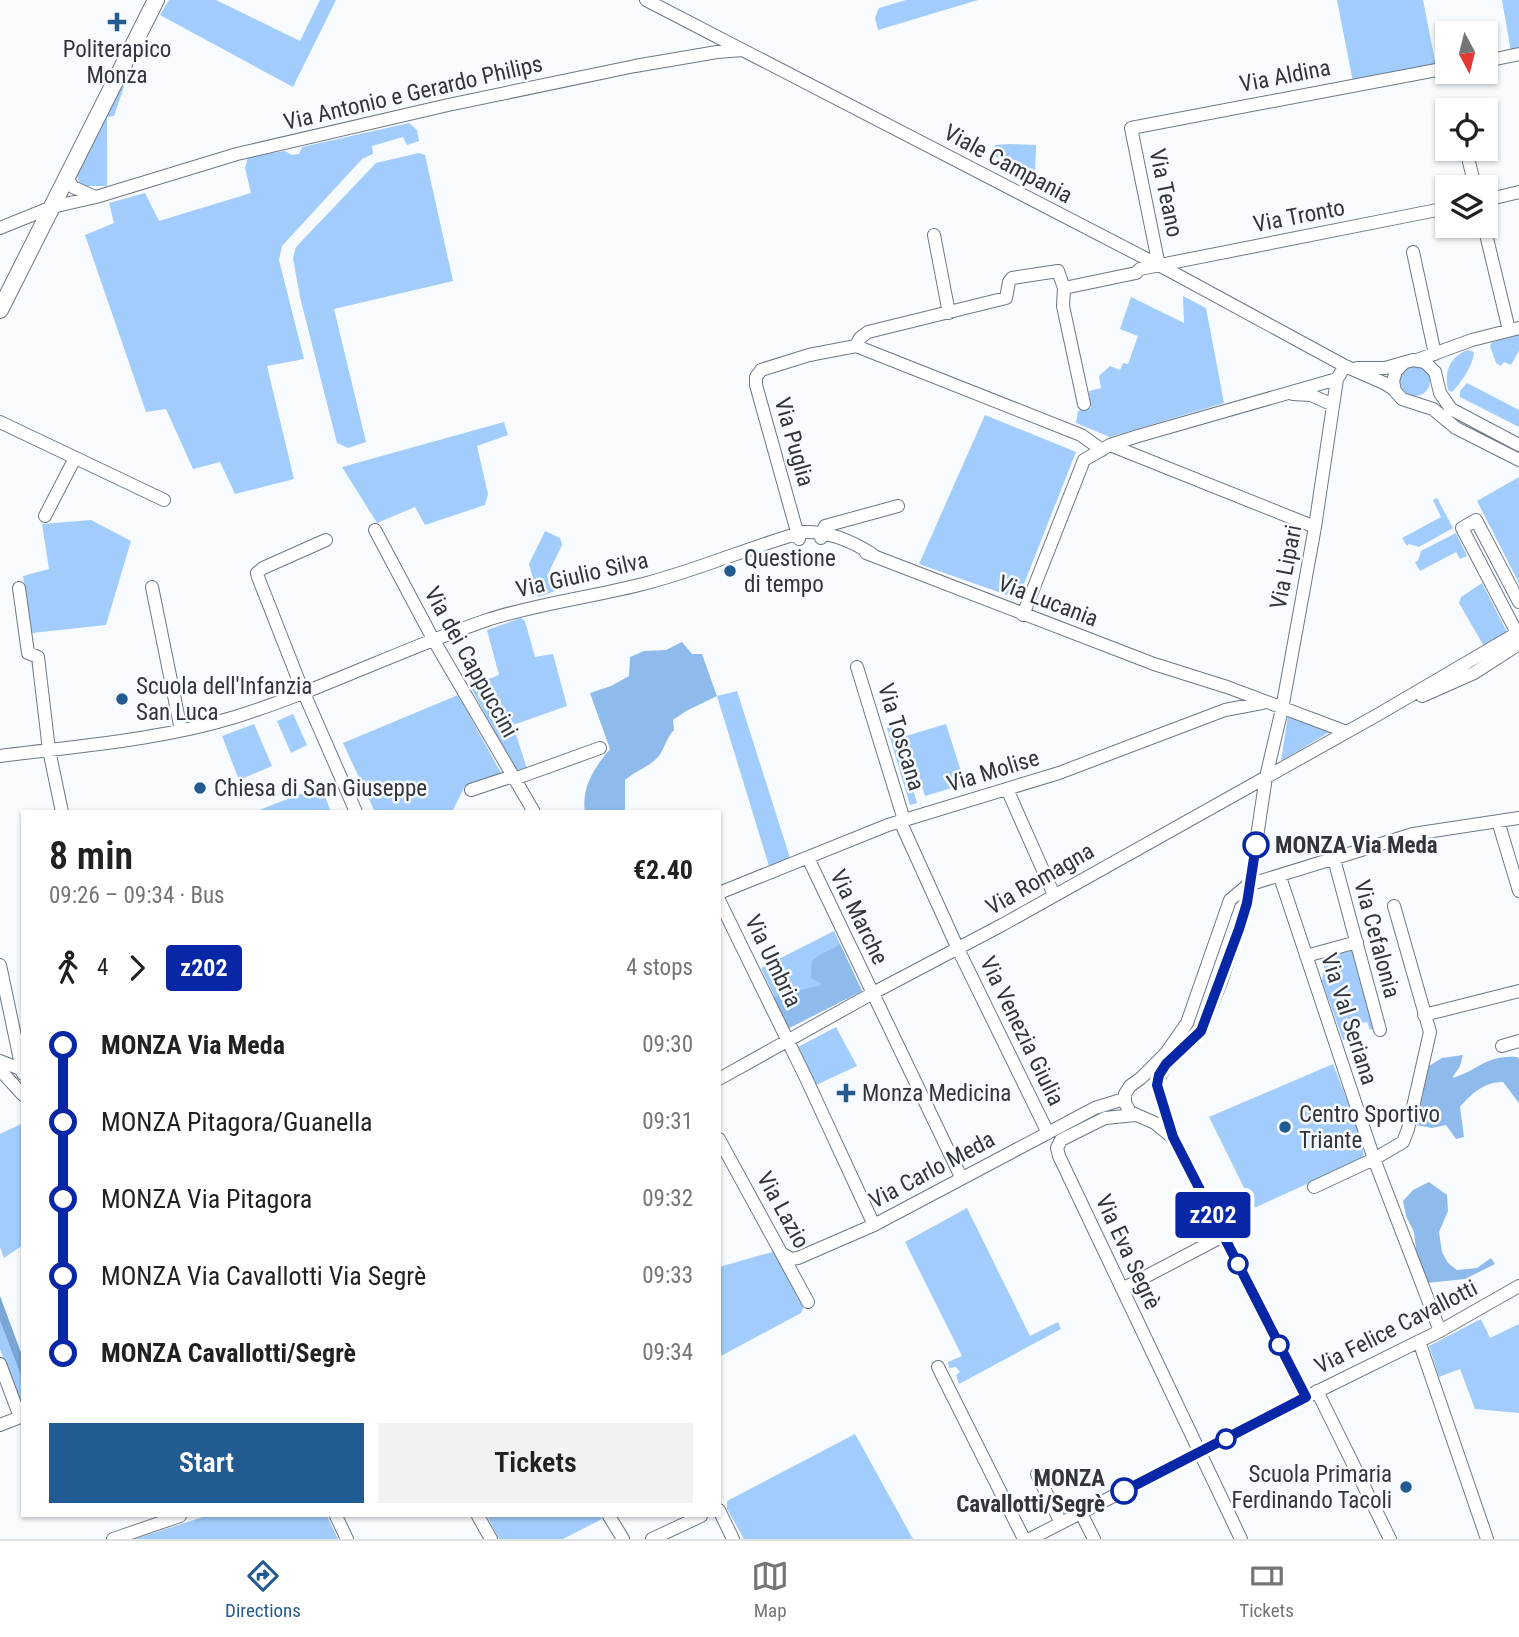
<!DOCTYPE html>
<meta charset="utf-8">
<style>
body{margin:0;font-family:"Roboto Condensed",sans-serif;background:#f2f2f2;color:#202124;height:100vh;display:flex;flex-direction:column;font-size:26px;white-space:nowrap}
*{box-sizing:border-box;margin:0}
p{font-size:23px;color:#757577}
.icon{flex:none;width:38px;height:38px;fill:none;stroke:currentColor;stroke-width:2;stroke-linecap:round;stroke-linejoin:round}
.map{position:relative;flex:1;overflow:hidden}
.panel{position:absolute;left:21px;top:810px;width:700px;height:707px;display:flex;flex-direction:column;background:#fff;border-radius:0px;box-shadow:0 2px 5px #0004}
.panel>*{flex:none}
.badge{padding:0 14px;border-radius:5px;font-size:24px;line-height:46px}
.needle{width:46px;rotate:173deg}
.fabs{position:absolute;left:1435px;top:21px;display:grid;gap:14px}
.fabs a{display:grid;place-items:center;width:63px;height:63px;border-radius:0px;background:#fff;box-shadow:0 2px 5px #0004;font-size:35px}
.map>.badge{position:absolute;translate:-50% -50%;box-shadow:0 0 0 4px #fff}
.legs{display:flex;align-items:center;gap:10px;height:77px;padding:0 28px;font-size:23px}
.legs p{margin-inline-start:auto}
.head{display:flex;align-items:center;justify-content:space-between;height:119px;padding:0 28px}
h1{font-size:38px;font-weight:600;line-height:52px}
.button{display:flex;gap:14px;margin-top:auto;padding:14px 28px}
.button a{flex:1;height:80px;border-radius:0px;background:#225a92;color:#fff;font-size:28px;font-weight:600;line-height:80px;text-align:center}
.button a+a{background:#f2f2f2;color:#202124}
ul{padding:0 28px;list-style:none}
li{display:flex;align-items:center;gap:24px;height:77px;font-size:26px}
li i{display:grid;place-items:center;width:10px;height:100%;margin:0 9px;background:currentColor}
li i::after{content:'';width:18px;height:18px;margin:-9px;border:5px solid;border-radius:50%;background:#fff}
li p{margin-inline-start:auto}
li:first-child i{background:linear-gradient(#0000 50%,currentColor 0)}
li:last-child i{background:linear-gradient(currentColor 50%,#0000 0)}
.tab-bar{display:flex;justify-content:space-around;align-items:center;height:98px;border-top:2px solid #e0e0e0;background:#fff;font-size:19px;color:#757577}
.tab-bar a{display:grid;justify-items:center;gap:4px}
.tab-bar .on{color:#225a92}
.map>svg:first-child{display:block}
.green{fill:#a1ccfb}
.forest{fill:#8ebbec}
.water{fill:#7aa6d6}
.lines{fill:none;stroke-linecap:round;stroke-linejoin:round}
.minor-casing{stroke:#6d7884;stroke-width:14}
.major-casing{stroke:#6d7884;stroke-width:18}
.minor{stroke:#fff;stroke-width:12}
.major{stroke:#fff;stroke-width:16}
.line-1-casing{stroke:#fff;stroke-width:16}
.line-1{stroke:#0727a6;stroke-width:10}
.poi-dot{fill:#225a92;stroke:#f8fbfe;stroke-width:2.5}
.stop-1-dot{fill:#fff;stroke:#0727a6;stroke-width:3.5}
.labels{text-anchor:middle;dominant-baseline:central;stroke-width:5;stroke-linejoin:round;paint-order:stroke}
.poi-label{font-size:23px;fill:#32363c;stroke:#f8fbfe;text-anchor:start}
.street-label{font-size:23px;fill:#32363c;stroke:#f8fbfe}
.stop-label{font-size:23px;font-weight:bold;fill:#32363c;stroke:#f8fbfe;text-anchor:start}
</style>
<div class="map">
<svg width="1519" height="1539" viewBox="0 0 1519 1539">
<rect width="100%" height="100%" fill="#f8fbfe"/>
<!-- green -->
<path class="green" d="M169 0H216L300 41 320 0H336L293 87 160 15Z
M906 0H978L878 30 875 18 879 8Z
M1337 0H1423L1436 66 1353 82Z
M1502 0H1519V51L1511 52Z
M126 81 114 116 107 117V186H86L79 182 77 176 122 86Z
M409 123 417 130 419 141 407 145 403 137 372 146 373 154 362 159 282 246 279 260 304 359 267 366 294 479 235 494 220 462 193 469 166 409 146 412 85 235 114 223 109 203 145 193 159 221 251 193 245 168 248 157 285 151 292 155 299 154 302 147Z
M1008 144 1036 145 1035 177 991 154 995 145Z
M419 153 425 155 453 281 334 309 366 442 348 448 337 443 300 297 293 258 296 247 376 163Z
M1183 296 1206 308 1224 403 1110 437 1076 423 1078 411 1091 408 1089 391 1101 388 1099 376 1110 366 1120 370 1123 363 1128 364 1138 336 1120 329 1131 297 1184 323Z
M1519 333V351L1511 365 1504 362 1501 366 1496 363 1490 346 1491 343Z
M1467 350 1474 352C1473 366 1461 383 1452 392L1448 390C1444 372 1449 358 1467 350Z
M1400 381a15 15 0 1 1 30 0a15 15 0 1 1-30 0Z
M1467 383 1519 410V427L1460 397V391Z
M985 415 1076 452 1018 599 919 564Z
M504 422 508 435 477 446 488 494 485 505 425 525 415 507 377 523 342 467Z
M1519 477V583L1477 501Z
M1437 498 1453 528 1419 547 1409 544 1407 546 1402 538 1441 517 1433 500Z
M91 520 131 541 106 625 32 633 23 576 49 569 42 524Z
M545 531 560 538 562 545 547 576 562 581 564 588 538 597 529 564Z
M1456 533 1467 556 1460 559 1456 552 1420 571 1415 562 1418 561 1421 551Z
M1482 583 1508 634 1485 648 1459 603 1461 597Z
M521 618 525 621 535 657 553 654 567 706 513 725 527 769 517 773 470 686 499 675 487 630Z
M737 691 790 858 769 866 717 696Z
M458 695 501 773 465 786 452 812H375L343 743Z
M293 714 307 745 291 753 277 721Z
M1288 715 1333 730 1281 761Z
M254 724 272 766 239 780 222 736Z
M946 724 965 784 925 796 906 736Z
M893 726 917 803 910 805 887 728Z
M321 786 331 812H254Z
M834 931 862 991 789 1028 761 968Z
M1354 950 1376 1028 1370 1030 1367 1022 1352 1025 1353 1036 1343 1040 1322 981 1325 958Z
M836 1027 857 1066 816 1085 798 1047Z
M1333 1064 1361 1136 1364 1158 1254 1208 1209 1117Z
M23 1123V1245L4 1258 0 1247V1134Z
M967 1208 1030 1336 1058 1322 1061 1329 959 1384 956 1375 960 1372 956 1367 949 1368 948 1362 962 1356 905 1242Z
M776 1251 805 1304 801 1313 719 1357V1267Z
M1481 1319 1490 1338 1519 1324V1413L1475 1409 1460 1369 1439 1377 1429 1346Z
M0 1321 23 1381V1405L21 1406 0 1349Z
M855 1434 913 1539H744L727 1509V1501Z
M206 1516H327L338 1539H135Z
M487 1516H600L602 1519 563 1539H499Z"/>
<!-- forest -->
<path class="forest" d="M682 642 692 654H702L717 696 686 711 673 720 674 730C665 739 664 753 655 760 646 768 634 772 625 780V812H585C581 787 595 767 610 749L590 693 611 686 629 676 630 657 644 651 666 650Z
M840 944 862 991 789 1028 773 997 818 986 822 984 811 978 812 961C820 953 830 951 840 944Z
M1463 1055 1460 1066 1452 1078C1478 1071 1486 1054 1517 1057L1519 1059V1103L1503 1082C1484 1082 1472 1093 1460 1107L1464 1137 1456 1139 1446 1125 1432 1128 1416 1125 1429 1066 1442 1058Z
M1429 1182 1447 1195 1448 1211 1439 1232 1442 1252 1448 1263 1457 1270 1477 1268 1491 1258 1495 1264 1465 1279 1427 1283 1417 1259 1414 1232 1406 1216 1403 1201 1413 1190Z"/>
<!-- water -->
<path class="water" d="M0 1296 23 1358V1381L0 1321Z"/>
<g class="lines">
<!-- minor casing -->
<g class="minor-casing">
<path id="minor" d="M646 0 1172 272 1345 366 1384 383 1395 390
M1486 61 1519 54
M1466 149 1475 187
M67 178 73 187 95 197
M1486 200 1519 192
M1484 226 1509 330
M0 228 52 207 96 197 237 154 448 105 635 66 717 52 743 50
M934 235 949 313
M1413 252 1435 354
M1159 266 1131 128 1447 68
M1064 288 1136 273 1140 269 1447 208
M856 346 860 338 868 332 1006 298 1009 282 1012 278 1058 271 1064 288 1063 306 1084 404
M1417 360 1472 340 1519 328
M1403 364 1396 371 1393 381 1395 391 1402 399 1433 409 1456 428 1519 460
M1357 368H1385L1413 360 1425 362 1435 372 1440 393 1451 409 1519 445
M1293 394 1311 395 1333 405
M0 422 164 500
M1110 445 1315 527
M45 516 75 458
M375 530 433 639 534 812
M821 538 825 526 898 506
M799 539 756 385V377L761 370 809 355 856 346 1081 435 1102 450
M326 540 263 568 257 573 258 577 300 684 356 812
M866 553 1154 664 1227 687 1347 732
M152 587 181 730
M19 588 28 653 38 657 49 750 62 812
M1023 615 1084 460 1110 445 1138 436 1337 379
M1517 633 1462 528 1476 520 1519 602
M857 667 904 820
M1422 696 1474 673 1519 644
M0 756C78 746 160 740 235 717 321 690 402 649 487 620 539 603 594 597 647 583 700 569 750 547 803 532 828 531 852 541 872 554
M514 779 600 748
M1007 789 1054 895
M471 790 513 776
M900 821 958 949 1048 1133
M1498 821 1519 891
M808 858 961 1177
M1334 859 1380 1030
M1280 877 1374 1159 1440 1331
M719 893 888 825 1059 773 1225 710 1262 703
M719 900 805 1076 874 1225
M1306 956 1357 942
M0 965 23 1074
M1424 1015 1519 991
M1502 1046 1519 1041
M0 1061 23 1070
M0 1070 23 1095
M719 1079 873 993 1002 925 1379 714 1519 632
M1135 1115 1105 1118 1061 1140 1057 1148 1059 1156 1241 1539
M1172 1137 1155 1123 1130 1112 1125 1103V1094L1130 1086 1141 1078 1166 1053 1187 1023 1230 900 1248 885 1413 834 1519 818
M719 1139 808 1302
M1314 1187 1374 1159 1403 1142 1408 1129 1430 1032 1394 906
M783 1254 791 1259 798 1258 874 1225 1095 1108 1124 1099
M1122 1289 1223 1236
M1419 1341 1487 1539
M0 1364 20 1417
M938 1367 1024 1539
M1317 1391 1390 1539
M1305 1397 1173 1137 1157 1083 1166 1064 1201 1031 1221 982 1247 903 1266 777 1282 709 1315 527 1337 379 1345 366
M0 1425 23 1416
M1037 1474 1061 1523
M719 1510 733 1539
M1081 1513 1094 1539
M336 1516 347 1539
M478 1516 491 1539
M609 1516 623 1539
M113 1539 180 1516
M652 1539 701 1516
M1030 1539 1300 1400 1440 1331 1519 1286"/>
</g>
<!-- major casing -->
<g class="major-casing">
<path id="major" d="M0 310 156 0"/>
</g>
<!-- minor -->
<use href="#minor" class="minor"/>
<!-- major -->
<use href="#major" class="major"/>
</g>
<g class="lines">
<!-- line-1 casing -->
<g class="line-1-casing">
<path id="line-1" d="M1124 1491 1306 1397 1173 1137 1157 1085 1159 1075 1166 1064 1201 1031 1239 929 1247 903 1256 845"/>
</g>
<!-- line-1 -->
<use href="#line-1" class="line-1"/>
</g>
<!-- markers -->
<g class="poi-dot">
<path d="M113.5 11.5h7v7h7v7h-7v7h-7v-7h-7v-7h7z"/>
<circle cx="730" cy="571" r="7"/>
<circle cx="122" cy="699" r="7"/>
<circle cx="200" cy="788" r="7"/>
<path d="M842.5 1082.5h7v7h7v7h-7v7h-7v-7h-7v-7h7z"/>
<circle cx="1285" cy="1127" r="7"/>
<circle cx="1406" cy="1487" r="7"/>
</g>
<g class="stop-1-dot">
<circle cx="1256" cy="845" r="12"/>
<circle cx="1238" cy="1264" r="9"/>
<circle cx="1279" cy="1345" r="9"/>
<circle cx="1226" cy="1439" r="9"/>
<circle cx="1124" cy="1491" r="12"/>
</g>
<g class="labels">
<!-- poi labels -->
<g class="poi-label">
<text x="117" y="49" text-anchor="middle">Politerapico<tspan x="117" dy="26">Monza</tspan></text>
<text x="744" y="558">Questione<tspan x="744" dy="26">di tempo</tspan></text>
<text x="136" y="686">Scuola dell'Infanzia<tspan x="136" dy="26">San Luca</tspan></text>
<text x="214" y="788">Chiesa di San Giuseppe</text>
<text x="862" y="1093">Monza Medicina</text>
<text x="1299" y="1114">Centro Sportivo<tspan x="1299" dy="26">Triante</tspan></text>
<text x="1392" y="1474" text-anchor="end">Scuola Primaria<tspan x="1392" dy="26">Ferdinando Tacoli</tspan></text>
</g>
<!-- street labels -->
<g class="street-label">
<text transform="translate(1285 76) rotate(-11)">Via Aldina</text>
<text transform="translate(413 93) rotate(-13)">Via Antonio e Gerardo Philips</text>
<text transform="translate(1008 164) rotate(28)">Viale Campania</text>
<text transform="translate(1166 193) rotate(78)">Via Teano</text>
<text transform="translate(1299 216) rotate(-11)">Via Tronto</text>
<text transform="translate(794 442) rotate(74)">Via Puglia</text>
<text transform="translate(1286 567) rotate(-79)">Via Lipari</text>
<text transform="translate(582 575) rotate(-13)">Via Giulio Silva</text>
<text transform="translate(1048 601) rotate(21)">Via Lucania</text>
<text transform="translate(471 662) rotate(61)">Via dei Cappuccini</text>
<text transform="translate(901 737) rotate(73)">Via Toscana</text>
<text transform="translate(993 771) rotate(-17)">Via Molise</text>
<text transform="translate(1040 879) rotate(-30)">Via Romagna</text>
<text transform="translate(859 917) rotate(64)">Via Marche</text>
<text transform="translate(1377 939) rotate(75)">Via Cefalonia</text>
<text transform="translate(773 961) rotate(64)">Via Umbria</text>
<text transform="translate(1349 1019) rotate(72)">Via Val Seriana</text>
<text transform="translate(1022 1031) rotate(64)">Via Venezia Giulia</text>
<text transform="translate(932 1170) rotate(-28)">Via Carlo Meda</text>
<text transform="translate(783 1210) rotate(61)">Via Lazio</text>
<text transform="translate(1128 1252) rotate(65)">Via Eva Segrè</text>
<text transform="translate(1396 1327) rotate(-27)">Via Felice Cavallotti</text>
</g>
<!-- stop labels -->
<g class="stop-label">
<text x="1275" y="845">MONZA Via Meda</text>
<text x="1105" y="1478" text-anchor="end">MONZA<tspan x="1105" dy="26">Cavallotti/Segrè</tspan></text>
</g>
</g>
</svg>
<div class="fabs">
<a><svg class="needle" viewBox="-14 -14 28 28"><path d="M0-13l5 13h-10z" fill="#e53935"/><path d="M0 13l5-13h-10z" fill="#757577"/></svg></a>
<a><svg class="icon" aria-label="locate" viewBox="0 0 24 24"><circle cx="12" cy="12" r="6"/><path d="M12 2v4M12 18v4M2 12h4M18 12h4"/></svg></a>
<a><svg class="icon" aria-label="layers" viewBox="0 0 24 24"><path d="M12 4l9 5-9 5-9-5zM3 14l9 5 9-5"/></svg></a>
</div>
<b class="badge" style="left:1213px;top:1215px;background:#0727a6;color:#fff">z202</b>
<section class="panel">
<div class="head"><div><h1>8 min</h1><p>09:26 – 09:34 · Bus</p></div><b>€2.40</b></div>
<div class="legs"><svg class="icon" aria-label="walk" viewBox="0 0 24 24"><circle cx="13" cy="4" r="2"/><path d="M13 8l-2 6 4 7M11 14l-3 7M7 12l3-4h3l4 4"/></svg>4<svg class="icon" aria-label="forward" viewBox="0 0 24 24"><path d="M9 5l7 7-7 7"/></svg><b class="badge" style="background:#0727a6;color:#fff">z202</b><p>4 stops</p></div>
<ul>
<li><i style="color:#0727a6"></i><b>MONZA Via Meda</b><p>09:30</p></li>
<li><i style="color:#0727a6"></i><span>MONZA Pitagora/Guanella</span><p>09:31</p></li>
<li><i style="color:#0727a6"></i><span>MONZA Via Pitagora</span><p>09:32</p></li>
<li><i style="color:#0727a6"></i><span>MONZA Via Cavallotti Via Segrè</span><p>09:33</p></li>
<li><i style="color:#0727a6"></i><b>MONZA Cavallotti/Segrè</b><p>09:34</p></li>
</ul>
<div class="button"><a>Start</a><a>Tickets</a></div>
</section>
</div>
<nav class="tab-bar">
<a class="on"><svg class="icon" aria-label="directions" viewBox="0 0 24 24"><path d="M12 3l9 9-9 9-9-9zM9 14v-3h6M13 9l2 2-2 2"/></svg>Directions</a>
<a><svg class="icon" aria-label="map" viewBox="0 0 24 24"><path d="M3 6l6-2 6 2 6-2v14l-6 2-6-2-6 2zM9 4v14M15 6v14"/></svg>Map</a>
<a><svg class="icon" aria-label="tickets" viewBox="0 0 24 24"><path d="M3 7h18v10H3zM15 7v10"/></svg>Tickets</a>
</nav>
